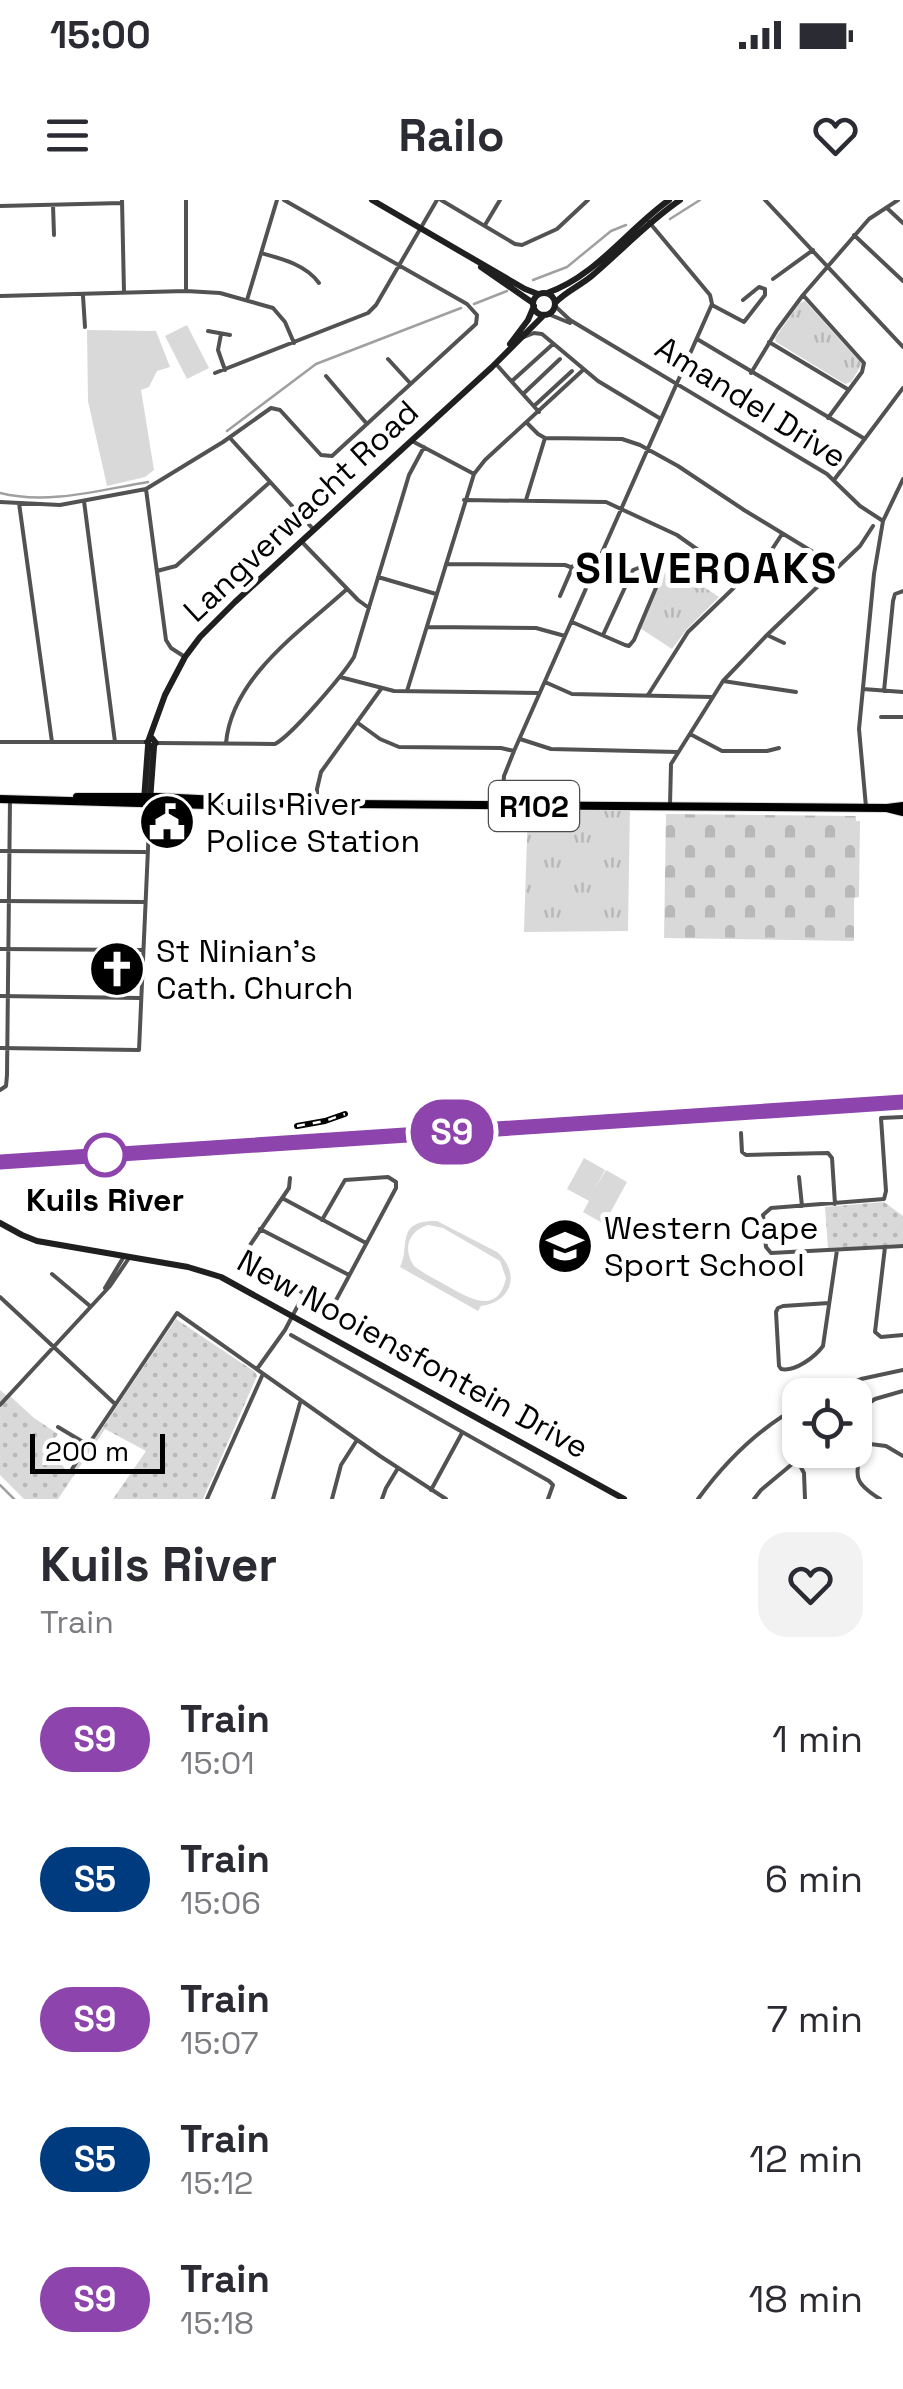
<!DOCTYPE html>
<style>
body{margin:0;font-family:"Space Grotesk",sans-serif;background:#f2f2f3;color:#2b2b33;height:100vh;display:flex;flex-direction:column;font-size:38px;white-space:nowrap}
*{box-sizing:border-box;margin:0}
p{font-size:32px;color:#7c7c81}
.icon{flex:none;width:55px;height:55px;fill:none;stroke:currentColor;stroke-width:2;stroke-linecap:round;stroke-linejoin:round}
.map{position:relative;height:1299px;overflow:hidden}
.sheet{display:flex;flex-direction:column;background:#fff;flex:1}
.sheet>*{flex:none}
.badge{padding:0 20px;border-radius:32px;font-size:35px;line-height:65px}
.controls{position:absolute;left:782px;top:1178px;display:grid;gap:20px}
.controls a{display:grid;place-items:center;width:90px;height:90px;border-radius:20px;background:#fff;box-shadow:0 2px 8px #0004;font-size:50px}
.scale{position:absolute;left:30px;bottom:25px;width:135px;box-sizing:border-box;padding-left:10px;border:5px solid #000;border-top:0;font-size:28px;line-height:35px;white-space:nowrap;color:#000;-webkit-text-stroke:8px #fff;paint-order:stroke}
.map>.badge{position:absolute;translate:-50% -50%;box-shadow:0 0 0 5px #fff}
.round{display:grid;place-items:center;flex:none;width:105px;height:105px;border-radius:30px;background:#f2f2f3}
.headline{display:flex;align-items:center;justify-content:space-between;height:170px;padding:0 40px}
h1{font-size:48px;font-weight:700;line-height:75px}
ul{padding:0;list-style:none}
li{display:flex;align-items:center;gap:30px;height:140px;padding:0 40px}
li div{flex:1}
li b{display:block;font-size:38px}
li em{font-style:normal}
li .badge{min-width:110px;font-weight:700;text-align:center}
.status{display:flex;justify-content:space-between;align-items:center;height:70px;padding:0 50px;background:#fff;direction:ltr}
.status svg{height:28px;fill:currentColor}
header{display:flex;justify-content:space-between;align-items:center;height:130px;padding:0 40px;background:#fff;font-size:45px;font-weight:700}
.map>svg:first-child{display:block}
.grass{fill:url(#grass-dots)}
.cemetery{fill:url(#cemetery-stones)}
.park{fill:url(#park-tufts)}
.pitch{fill:#d9d9d9;fill-rule:evenodd}
.lines{fill:none;stroke-linecap:round;stroke-linejoin:round}
.stream{stroke:#a0a0a0;stroke-width:2.5}
.primary-casing{stroke:#dbdbdb;stroke-width:10}
.street{stroke:#525252;stroke-width:4}
.secondary{stroke:#1f1f1f;stroke-width:6}
.primary{stroke:#000;stroke-width:8}
.rail-casing{stroke:#000;stroke-width:6}
.rail{stroke:#fff;stroke-width:2.5;stroke-dasharray:8;stroke-linecap:butt}
.line-casing{stroke:#fff;stroke-width:22}
.line{stroke:#8e44ad;stroke-width:15}
.stop-dot{fill:#fff;stroke:#8e44ad;stroke-width:5}
.labels{text-anchor:middle;dominant-baseline:central;stroke-width:10;stroke-linejoin:round;paint-order:stroke}
.shield{fill:#fff;stroke:#4c4c4c;stroke-width:2.5}
.shield-label{font-size:30px;font-weight:bold;fill:#000}
.street-label{font-size:32px;fill:#000;stroke:#fff}
.poi-label{font-size:32px;fill:#000;stroke:#fff;text-anchor:start}
.stop-label{font-size:32px;font-weight:bold;fill:#000;stroke:#fff}
.district-label{font-size:42px;font-weight:bold;letter-spacing:2.5px;fill:#000;stroke:#fff}
</style>
<div class="status"><b>15:00</b><svg viewBox="0 0 49 12"><path d="M0 12V9h3v3zM5 12V6h3v6zM10 12V3h3v9zM15 12V0h3v12zM26 1h20v11H26zM47 4h2v5h-2z"/></svg></div>
<header><svg class="icon" aria-label="menu" viewBox="0 0 24 24"><path d="M4 6h16M4 12h16M4 18h16"/></svg>Railo<svg class="icon" aria-label="heart" viewBox="0 0 24 24"><path d="M12 20l-8-8c-3-5 5-10 8-4 3-6 11-1 8 4z"/></svg></header>
<div class="map">
<svg width="903" height="1299" viewBox="0 0 903 1299">
<defs>
<pattern id="grass-dots" width="8" height="8" patternUnits="userSpaceOnUse" patternTransform="scale(2.5)"><rect width="8" height="8" fill="#d9d9d9"/><path d="M2 2h.1M6 6h.1" fill="none" stroke="#b8b8b8" stroke-width="1.8" stroke-linecap="round"/></pattern>
<pattern id="cemetery-stones" width="16" height="16" patternUnits="userSpaceOnUse" patternTransform="scale(2.5)"><rect width="16" height="16" fill="#d9d9d9"/><path d="M2 7V4a2 2 0 0 1 4 0v3zM10 15v-3a2 2 0 0 1 4 0v3z" fill="#b8b8b8"/></pattern>
<pattern id="park-tufts" width="24" height="20" patternUnits="userSpaceOnUse" patternTransform="scale(2.5)"><rect width="24" height="20" fill="#d9d9d9"/><path d="M3 7l-1-3M5 7V3M7 7l1-3M15 17l-1-3M17 17v-4M19 17l1-3" fill="none" stroke="#b8b8b8"/></pattern>
</defs>
<rect width="100%" height="100%" fill="#fff"/>
<!-- grass -->
<path class="grass" d="M884 1002 903 1016V1044L828 1048 825 1007Z
M176 1119 255 1172 257 1176 203 1299H113L146 1251 105 1229 58 1299H24L0 1275V1190L8 1197 10 1196 34 1218 58 1234 50 1245 66 1271 74 1270Z"/>
<!-- cemetery -->
<path class="cemetery" d="M666 614 856 616V621H860L859 697 854 698V741L664 738Z"/>
<!-- park -->
<path class="park" d="M805 101 862 164 851 182 845 184 776 142 775 138 800 103Z
M670 364 719 397 687 429 672 449 640 428 661 381 660 374 661 372 666 373Z
M528 606 630 607 628 731 524 732Z"/>
<!-- pitch -->
<path class="pitch" d="M187 125 209 168 187 179 165 136Z
M87 130 156 131 170 167 157 171 149 187 141 190 154 270 145 277 107 286 88 201Z
M584 958 605 970 594 990 606 970 627 982 604 1024 583 1012 589 1001 567 989Z
M437 1021 497 1052C521 1073 512 1102 481 1106L478 1111 400 1067C411 1047 394 1020 437 1021ZM428 1025 443 1028 500 1061 506 1078C498 1115 471 1099 449 1087 437 1080 424 1074 414 1066 402 1048 409 1031 428 1025Z"/>
<g class="lines">
<!-- stream -->
<path class="stream" d="M670 19 700 0
M533 80 567 67 611 31 626 25
M474 104 507 91
M227 231 316 164 461 108
M0 293C48 305 100 290 148 282
M0 1285 14 1299"/>
<!-- primary casing -->
<g class="primary-casing">
<path id="primary" d="M77 597H158L218 600
M0 599 208 605 226 603 887 608 903 606
M887 608 903 612"/>
</g>
<!-- street -->
<path class="street" d="M122 0 124 92
M441 0 515 44 522 45 557 29 588 0
M765 0 903 147
M53 5 54 35
M0 6 122 3
M888 9 903 23
M485 25 500 0
M854 35 903 81
M261 53C283 59 306 65 319 83
M773 79 813 50
M186 91V0
M803 95 864 163 862 172 828 218
M0 96 186 91 220 93 273 108 285 122 294 143
M83 96 85 127
M247 100 277 0
M712 105 744 122 765 95V89L759 87 743 100
M555 106 570 120 827 274 860 306 883 321
M548 114 570 123
M208 131 230 135
M221 134 218 150 225 170
M524 137 534 133 542 134 598 181 661 219
M697 139 865 239
M769 142 849 190
M388 159 410 183
M496 164 539 212
M215 173 368 113 376 105 437 0
M751 173 777 130 803 95 869 19 898 0
M326 176 367 224
M512 181 553 144
M523 194 560 159
M534 206 572 171
M527 223 538 234 545 238 622 239 640 245 678 266 744 310 836 366
M230 238 314 330
M412 241 474 274
M834 280 903 188
M146 289 166 440 171 448 185 457
M464 300 606 302 677 335 742 381
M526 300 545 238
M84 301 115 542
M0 302 60 305 146 289 223 242 271 208 280 210 321 255 332 256 476 124 477 115 467 104 284 0
M19 303 52 542
M301 341 358 400 369 408
M446 364 565 365 592 375
M157 371 176 366 270 282
M378 377 436 394
M560 396 573 366
M572 422 625 445 629 446 634 440 658 383V375L641 367 633 370 603 435
M427 427 536 428 565 436
M767 435 784 443
M340 477 394 491 538 493
M723 481 796 492
M545 482 572 494 712 497
M863 489 903 492
M407 491 474 274 485 260 583 170
M884 491 893 401 895 394 903 391
M648 495 688 432 769 354 782 334
M881 517H903
M358 523 380 539 399 547 501 548 514 551
M690 534 722 551H767L779 548
M520 539 551 549 678 552
M0 542H145
M156 543 275 544C292 535 343 475 354 457L409 275 424 247
M226 543C232 477 301 431 347 389
M317 604V589L321 572 381 489
M502 605 504 576 514 551 712 104 710 95 649 22
M670 605 671 564 723 481 767 435 860 346 873 326
M866 607 859 529 874 374 883 321 903 279
M0 651 145 652
M0 701 145 702
M0 749 143 750
M0 796 140 798
M0 848 139 850 150 604
M0 890 6 886 7 875 10 599
M903 917 881 918 886 991 884 999 771 1008 763 1015 766 1047 771 1053 903 1046
M741 933 742 952 746 955 828 953 832 958 835 1004
M799 977 802 1006
M290 978 289 988 244 1054 245 1062 326 1105 334 1104 396 988V982L388 977 345 980 322 1020
M282 998 366 1043
M260 1029 349 1075
M885 1047 875 1132 881 1137 903 1135
M52 1074 90 1106
M105 1088 123 1058
M0 1097 114 1203
M829 1103 783 1106 778 1108 776 1112 779 1166 781 1169C795 1172 815 1157 823 1146L837 1050
M291 1135 549 1281 553 1285 548 1299
M257 1169 285 1130 304 1094
M822 1195 861 1179 903 1170
M0 1205 110 1086 129 1058
M58 1227 88 1245
M862 1243 869 1203 875 1199 903 1191
M72 1269 177 1113 380 1256 446 1299
M431 1290 462 1233
M207 1299 262 1176
M273 1299 300 1203
M332 1299 341 1265 357 1240
M382 1299 386 1288 398 1268
M698 1299C725 1262 759 1228 800 1206
M754 1299 761 1290 797 1260
M805 1299 804 1273 797 1260 811 1250
M880 1299C850 1280 857 1276 862 1243L886 1246 903 1256"/>
<!-- secondary -->
<path class="secondary" d="M372 0 525 89 538 94
M481 67 533 103
M533 104a11 11 0 1 1 22 0a11 11 0 1 1-22 0Z
M547 93C595 77 628 29 669 0
M555 103C566 91 582 85 594 74 623 49 648 22 680 0
M510 144 528 120 534 106
M152 538 156 543 151 548 147 542Z
M149 539 165 495 185 457 200 437 235 402 492 167 544 115
M144 600 148 546
M150 601 154 547
M0 1023 22 1035 37 1041 188 1067 221 1077 624 1299"/>
<!-- primary -->
<use href="#primary" class="primary"/>
<!-- rail casing -->
<g class="rail-casing">
<path id="rail" d="M297 926 325 921 345 914
M0 960 903 899"/>
</g>
<!-- rail -->
<use href="#rail" class="rail"/>
</g>
<g class="lines">
<!-- line casing -->
<g class="line-casing">
<path id="line" d="M0 962 903 902"/>
</g>
<!-- line -->
<use href="#line" class="line"/>
</g>
<!-- icons -->
<defs>
<g id="civic-disc" transform="scale(2.875)"><circle r="9.5" fill="#000" stroke="#fff"/><path d="M-.6-6.5H3V-4.5H.6V-3L4-1V1h2V6H-6V1h2V-1L-.6-3ZM-1.2 2.5V6h2.4V2.5Z" fill="#fff"/></g>
<g id="church-disc" transform="scale(2.875)"><circle r="9.5" fill="#000" stroke="#fff"/><path d="M-1.2-6h2.4v3.5h3.3v2.4h-3.3V6h-2.4V-.1h-3.3v-2.4h3.3Z" fill="#fff"/></g>
<g id="school-disc" transform="scale(2.875)"><circle r="9.5" fill="#000" stroke="#fff"/><path d="M0-5L7-2L0 1L-7-2ZM-4 1L0 2.5L4 1V4Q0 6-4 4Z" fill="#fff"/></g>
</defs>
<g fill-rule="evenodd">
<use href="#civic-disc" x="167" y="622"/>
<use href="#church-disc" x="117" y="769"/>
<use href="#school-disc" x="565" y="1046"/>
</g>
<!-- markers -->
<circle class="stop-dot" cx="105" cy="955" r="20"/>
<g class="labels">
<!-- shield labels -->
<rect class="shield" x="489" y="581" width="90" height="50" rx="8"/>
<g class="shield-label">
<text x="534" y="606">R102</text>
</g>
<!-- street labels -->
<g class="street-label">
<text transform="translate(751 202) rotate(32)">Amandel Drive</text>
<text transform="translate(301 311) rotate(-43)">Langverwacht Road</text>
<text transform="translate(413 1154) rotate(29)">New Nooiensfontein Drive</text>
</g>
<!-- poi labels -->
<g class="poi-label">
<text x="206" y="604">Kuils River<tspan x="206" dy="37">Police Station</tspan></text>
<text x="156" y="751">St Ninian's<tspan x="156" dy="37">Cath. Church</tspan></text>
<text x="604" y="1028">Western Cape<tspan x="604" dy="37">Sport School</tspan></text>
</g>
<!-- stop labels -->
<g class="stop-label">
<text x="105" y="1000">Kuils River</text>
</g>
<!-- district labels -->
<g class="district-label">
<text x="707" y="368">SILVEROAKS</text>
</g>
</g>
</svg>
<div class="controls">
<a><svg class="icon" aria-label="locate" viewBox="0 0 24 24"><circle cx="12" cy="12" r="6"/><path d="M12 2v4M12 18v4M2 12h4M18 12h4"/></svg></a>
</div>
<div class="scale">200 m</div>
<b class="badge" style="left:452px;top:932px;background:#8e44ad;color:#fff">S9</b>
</div>
<section class="sheet">
<div class="headline"><div><h1>Kuils River</h1><p>Train</p></div><a class="round"><svg class="icon" aria-label="heart" viewBox="0 0 24 24"><path d="M12 20l-8-8c-3-5 5-10 8-4 3-6 11-1 8 4z"/></svg></a></div>
<ul>
<li><span class="badge" style="background:#8e44ad;color:#fff">S9</span><div><b>Train</b><p>15:01</p></div><em>1 min</em></li>
<li><span class="badge" style="background:#003b80;color:#fff">S5</span><div><b>Train</b><p>15:06</p></div><em>6 min</em></li>
<li><span class="badge" style="background:#8e44ad;color:#fff">S9</span><div><b>Train</b><p>15:07</p></div><em>7 min</em></li>
<li><span class="badge" style="background:#003b80;color:#fff">S5</span><div><b>Train</b><p>15:12</p></div><em>12 min</em></li>
<li><span class="badge" style="background:#8e44ad;color:#fff">S9</span><div><b>Train</b><p>15:18</p></div><em>18 min</em></li>
</ul>
</section>
